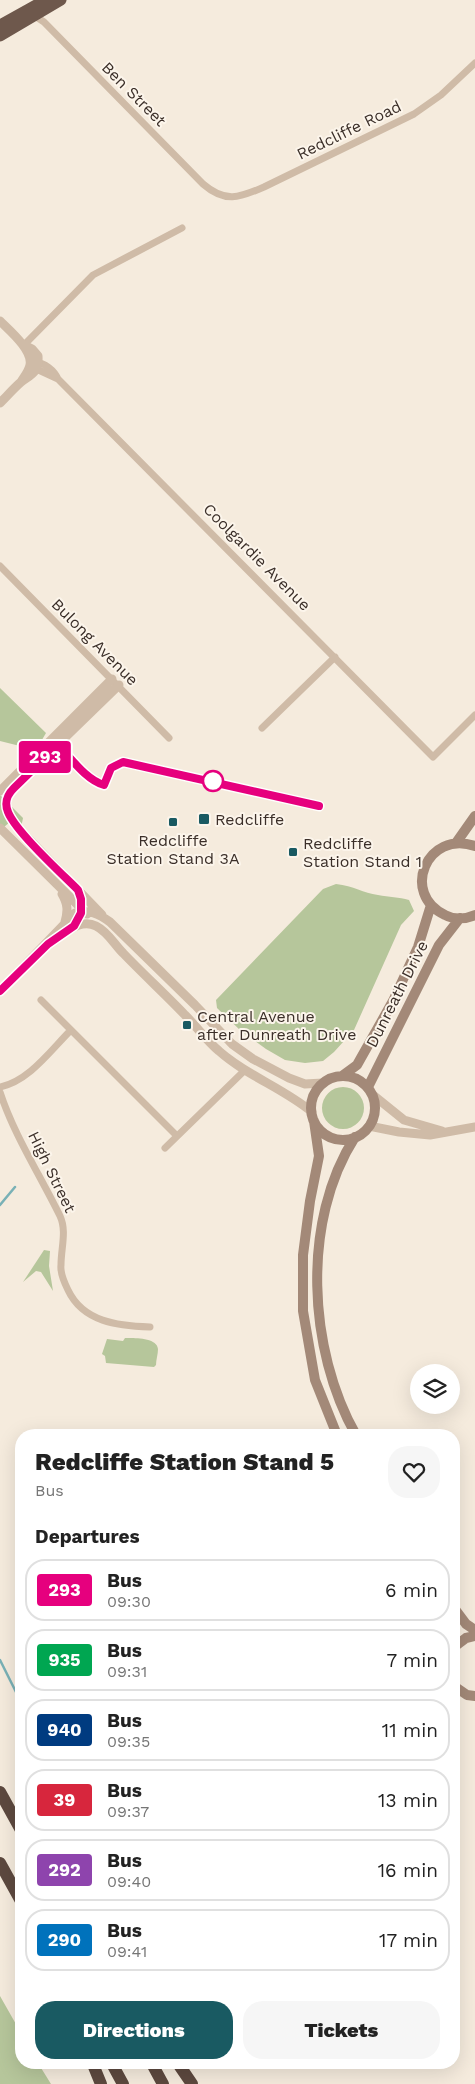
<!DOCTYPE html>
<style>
body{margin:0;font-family:"Work Sans",sans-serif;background:#f6f6f6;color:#222;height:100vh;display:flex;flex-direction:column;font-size:19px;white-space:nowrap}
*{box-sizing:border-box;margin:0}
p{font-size:16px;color:#767676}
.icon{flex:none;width:28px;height:28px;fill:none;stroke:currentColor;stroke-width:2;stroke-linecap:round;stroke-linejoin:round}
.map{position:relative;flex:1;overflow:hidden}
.side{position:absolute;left:15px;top:1429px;width:445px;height:640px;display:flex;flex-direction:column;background:#fff;border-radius:20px;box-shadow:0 5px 20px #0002}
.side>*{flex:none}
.badge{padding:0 10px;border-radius:4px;font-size:18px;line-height:32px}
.buttons{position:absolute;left:410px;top:1364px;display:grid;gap:10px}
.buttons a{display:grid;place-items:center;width:50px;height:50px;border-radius:50%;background:#fff;box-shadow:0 5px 20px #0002;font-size:25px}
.map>.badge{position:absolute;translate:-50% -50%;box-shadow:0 0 0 2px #fff}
h2{padding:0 20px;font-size:19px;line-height:45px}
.round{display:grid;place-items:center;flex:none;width:52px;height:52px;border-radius:20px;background:#f6f6f6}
.head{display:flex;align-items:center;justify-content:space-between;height:85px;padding:0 20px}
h1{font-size:24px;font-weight:800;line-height:38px}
.cta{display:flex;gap:10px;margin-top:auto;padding:10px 20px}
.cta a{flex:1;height:58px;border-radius:20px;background:#195a62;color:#fff;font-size:20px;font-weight:800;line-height:58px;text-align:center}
.cta a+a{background:#f6f6f6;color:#222}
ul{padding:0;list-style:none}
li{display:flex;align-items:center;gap:15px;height:62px;margin:0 10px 8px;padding:0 10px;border:2px solid #e0e0e0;border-radius:20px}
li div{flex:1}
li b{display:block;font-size:19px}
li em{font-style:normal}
li .badge{min-width:55px;font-weight:700;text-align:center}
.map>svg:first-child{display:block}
.green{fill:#b6c69b}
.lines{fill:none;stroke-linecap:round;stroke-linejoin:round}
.stream{stroke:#79b1b6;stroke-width:2.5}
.minor{stroke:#cfbba7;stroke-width:7}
.tertiary{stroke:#cfbba7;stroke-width:9}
.secondary{stroke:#a38978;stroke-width:10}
.trunk{stroke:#6e584c;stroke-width:11}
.motorway{stroke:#5d493f;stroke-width:12}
.line-casing{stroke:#fff;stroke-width:11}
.line{stroke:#e6007e;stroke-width:8}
.stop-dot{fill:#fff;stroke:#e6007e;stroke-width:2.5}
.poi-dot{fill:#195a62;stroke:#fcf5eb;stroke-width:2}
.labels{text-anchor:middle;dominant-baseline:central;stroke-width:4;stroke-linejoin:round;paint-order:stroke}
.street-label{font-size:16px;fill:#3b2f29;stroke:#fcf5eb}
.poi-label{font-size:16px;fill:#3b2f29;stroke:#fcf5eb;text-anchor:start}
</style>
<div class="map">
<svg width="475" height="2084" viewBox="0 0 475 2084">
<rect width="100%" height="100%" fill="#f5ebdd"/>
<!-- green -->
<path class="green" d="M0 688 46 733 36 750 0 741Z
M0 795 23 818 21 828 10 822 4 827H0Z
M336 884C354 886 363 893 378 895 389 897 399 897 409 900L414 911 401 925 354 1030 334 1052 323 1061 305 1063 285 1060 266 1049 241 1031 217 1008 216 1000 323 889Z
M322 1108a21 21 0 1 1 42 0a21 21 0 1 1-42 0Z
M44 1250 50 1251 49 1266 53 1291 41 1272 36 1271 23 1282Z
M125 1338C133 1338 157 1337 158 1349 158 1354 156 1360 156 1365L154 1367 106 1363 105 1356 102 1354 107 1339 123 1341Z
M0 1996 21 2033V2062L38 2063 51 2084H0Z"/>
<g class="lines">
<!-- stream -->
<path class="stream" d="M0 1205 15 1187
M0 1660 21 1702"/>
<!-- minor -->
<path class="minor" d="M32 14 44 22 203 184C225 203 239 198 264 187L414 114 441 95 475 63
M24 345 93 275 182 228
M35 362C45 363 54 370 58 379L433 757 475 715
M32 367 58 379
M0 566 169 738
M262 728 335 657
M41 1000 177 1136
M0 1087C29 1081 50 1051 71 1030
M0 1092C14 1135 40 1175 60 1216 67 1231 61 1248 61 1265 60 1273 64 1282 68 1290 83 1322 118 1326 150 1327
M165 1148 245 1070"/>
<!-- tertiary -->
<path class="tertiary" d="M0 321C9 330 33 350 30 365 29 371 24 377 21 382
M0 403C7 396 14 388 21 382 32 374 39 372 38 356L32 349 24 345
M0 791 112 679
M0 828 87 914
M62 894C68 904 68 911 65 922
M102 915 18 828C9 813 1 803 13 788L119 685
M52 941C66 933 80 918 96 926 108 932 114 944 123 953 143 974 165 994 185 1015 197 1027 207 1041 219 1051 247 1076 283 1088 312 1112
M0 991 75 913C89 909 99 914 110 922L195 1005 232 1044 253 1059 289 1078 305 1084 323 1083
M373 1095 404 1120 442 1131
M369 1126 399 1132 430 1135 475 1127"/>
<!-- secondary -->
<path class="secondary" d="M456 843 475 816
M475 846C427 829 400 894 445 915 454 920 466 919 475 915
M342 1076 357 1065 393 1001 418 947 431 905
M311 1108a32 32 0 1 1 64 0a32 32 0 1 1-64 0Z
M368 1087 439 945 460 918
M314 1121 319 1156 310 1201 303 1255V1311L315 1380 337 1435
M355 1137C301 1221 308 1350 356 1435
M454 1608 466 1624 475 1630
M454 1647 466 1638 475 1636
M454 1686 467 1695 475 1696"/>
<!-- trunk -->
<path class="trunk" d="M0 25 45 0
M0 36 61 0"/>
<!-- motorway -->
<path class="motorway" d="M0 1792 21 1830
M0 1863 21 1901
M92 2062 101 2084
M111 2062 123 2084
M151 2062 163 2084
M177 2062 192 2084"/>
</g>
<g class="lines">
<!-- line casing -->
<g class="line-casing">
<path id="line" d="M0 991 48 944 74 926 81 913V899L78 890C61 873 16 832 8 812 4 802 7 795 14 788L58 745C71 758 86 780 104 785L111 768 123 762 319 806"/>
</g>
<!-- line -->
<use href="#line" class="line"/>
</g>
<!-- markers -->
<circle class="stop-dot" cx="213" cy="781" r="10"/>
<g class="poi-dot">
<rect x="198" y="813" width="12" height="12" rx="2.5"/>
<rect x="168" y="817" width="10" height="10" rx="2.5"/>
<rect x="288" y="847" width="10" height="10" rx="2.5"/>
<rect x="182" y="1020" width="10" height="10" rx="2.5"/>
</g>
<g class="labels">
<!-- street labels -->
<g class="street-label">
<text transform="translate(134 94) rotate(45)">Ben Street</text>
<text transform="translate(349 130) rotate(-26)">Redcliffe Road</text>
<text transform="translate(257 557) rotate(45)">Coolgardie Avenue</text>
<text transform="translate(95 642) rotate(45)">Bulong Avenue</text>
<text transform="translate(397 994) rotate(-63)">Dunreath Drive</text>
<text transform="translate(52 1172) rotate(64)">High Street</text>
</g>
<!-- poi labels -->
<g class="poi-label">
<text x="215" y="819">Redcliffe</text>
<text x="173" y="840" text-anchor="middle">Redcliffe<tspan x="173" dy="18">Station Stand 3A</tspan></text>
<text x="303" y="843">Redcliffe<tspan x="303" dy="18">Station Stand 1</tspan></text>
<text x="197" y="1016">Central Avenue<tspan x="197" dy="18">after Dunreath Drive</tspan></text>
</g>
</g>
</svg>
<div class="buttons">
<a><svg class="icon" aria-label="layers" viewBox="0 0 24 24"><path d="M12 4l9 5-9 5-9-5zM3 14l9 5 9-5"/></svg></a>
</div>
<b class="badge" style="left:45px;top:757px;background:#e6007e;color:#fff">293</b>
<section class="side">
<div class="head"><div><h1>Redcliffe Station Stand 5</h1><p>Bus</p></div><a class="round"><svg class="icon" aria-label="heart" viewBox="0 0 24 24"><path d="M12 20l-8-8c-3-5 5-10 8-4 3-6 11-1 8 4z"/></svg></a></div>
<h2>Departures</h2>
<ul>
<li><span class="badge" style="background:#e6007e;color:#fff">293</span><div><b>Bus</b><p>09:30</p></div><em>6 min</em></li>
<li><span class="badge" style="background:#00a651;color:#fff">935</span><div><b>Bus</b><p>09:31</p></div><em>7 min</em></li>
<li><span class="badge" style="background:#003b80;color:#fff">940</span><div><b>Bus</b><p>09:35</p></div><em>11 min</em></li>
<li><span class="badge" style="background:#d7263d;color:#fff">39</span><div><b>Bus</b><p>09:37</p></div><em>13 min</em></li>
<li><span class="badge" style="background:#8e44ad;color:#fff">292</span><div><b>Bus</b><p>09:40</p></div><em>16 min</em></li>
<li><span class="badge" style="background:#0072bc;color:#fff">290</span><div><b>Bus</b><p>09:41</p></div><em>17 min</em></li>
</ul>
<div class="cta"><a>Directions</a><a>Tickets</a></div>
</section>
</div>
